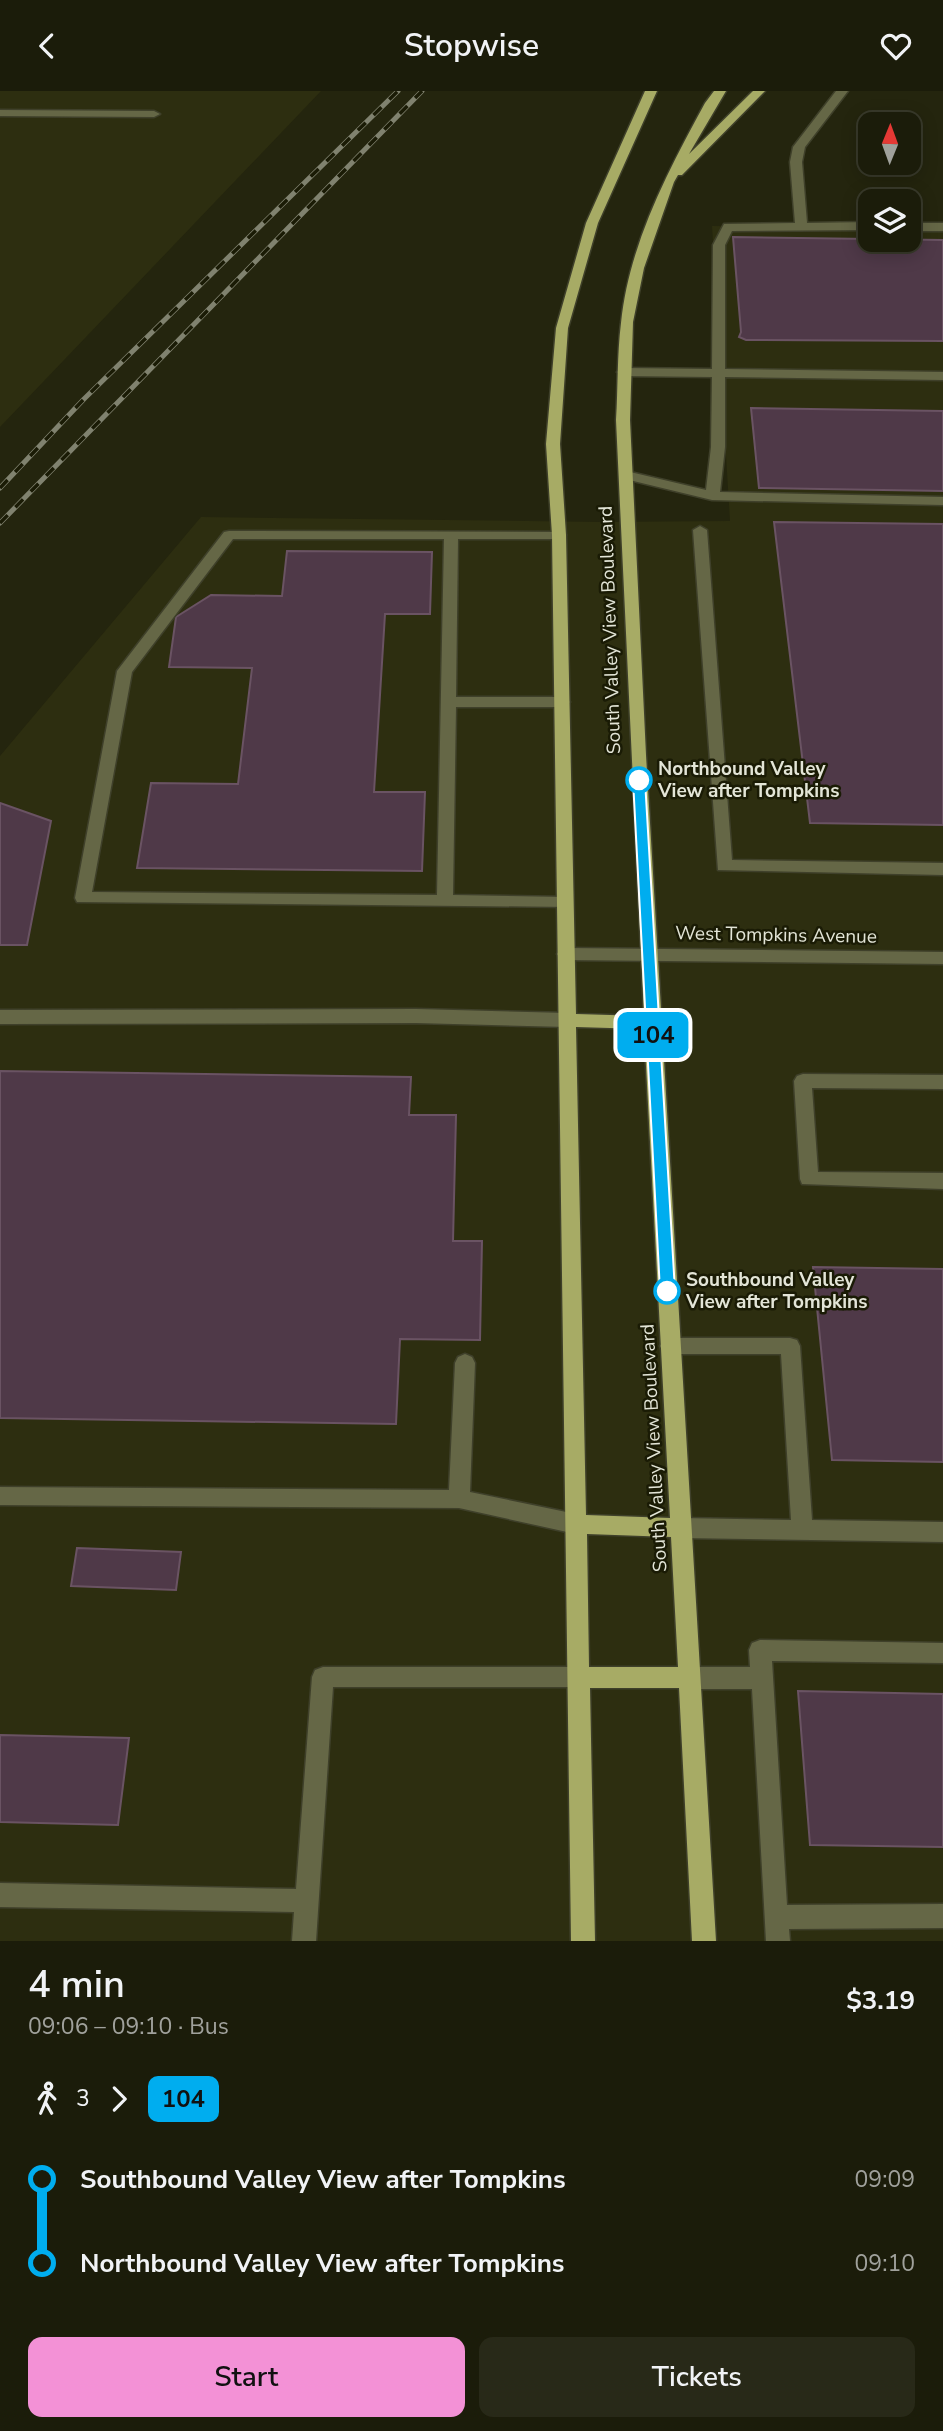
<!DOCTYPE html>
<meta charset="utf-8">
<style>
body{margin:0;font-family:"Nunito Sans",sans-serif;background:#282918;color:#f1f3f6;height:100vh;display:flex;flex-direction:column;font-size:26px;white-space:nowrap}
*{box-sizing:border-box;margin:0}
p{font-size:23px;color:#a0a19c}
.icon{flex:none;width:38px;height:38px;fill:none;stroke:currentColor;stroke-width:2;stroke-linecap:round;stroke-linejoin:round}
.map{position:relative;height:1850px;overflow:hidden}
.sheet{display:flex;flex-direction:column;background:#1b1c0a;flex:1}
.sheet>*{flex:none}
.badge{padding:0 14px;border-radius:10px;font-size:24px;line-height:46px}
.needle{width:46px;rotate:1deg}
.controls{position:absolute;left:858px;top:21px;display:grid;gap:14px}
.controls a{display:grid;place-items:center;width:63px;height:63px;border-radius:14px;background:#1b1c0a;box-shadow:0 4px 18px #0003,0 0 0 2px #393a2b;font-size:35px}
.map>.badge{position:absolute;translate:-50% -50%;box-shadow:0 0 0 4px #fff}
.legs{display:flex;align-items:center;gap:10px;height:77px;padding:0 28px;font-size:23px}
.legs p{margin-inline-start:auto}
.overview{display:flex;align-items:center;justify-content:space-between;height:119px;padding:0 28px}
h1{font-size:38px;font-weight:600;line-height:52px}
.primary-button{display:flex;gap:14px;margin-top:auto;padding:14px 28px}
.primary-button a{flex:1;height:80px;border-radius:14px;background:#f391d6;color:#111;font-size:28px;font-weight:600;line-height:80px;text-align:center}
.primary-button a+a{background:#282918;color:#f1f3f6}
ul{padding:0 28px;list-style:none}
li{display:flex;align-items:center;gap:24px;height:84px;font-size:26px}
li i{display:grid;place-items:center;width:10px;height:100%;margin:0 9px;background:currentColor}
li i::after{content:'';width:18px;height:18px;margin:-9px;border:5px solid;border-radius:50%;background:#1b1c0a}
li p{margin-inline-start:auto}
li:first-child i{background:linear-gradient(#0000 50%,currentColor 0)}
li:last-child i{background:linear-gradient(currentColor 50%,#0000 0)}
header{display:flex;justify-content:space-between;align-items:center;height:91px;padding:0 28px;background:#1b1c0a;font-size:32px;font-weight:600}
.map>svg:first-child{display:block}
.built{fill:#2d2e10}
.building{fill:#4f3948;stroke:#6a5363;stroke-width:2}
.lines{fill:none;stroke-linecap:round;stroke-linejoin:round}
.minor-casing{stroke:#3f402a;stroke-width:3}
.major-casing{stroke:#3f402a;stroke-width:3}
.minor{fill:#656746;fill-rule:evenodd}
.major{fill:#a7ab65;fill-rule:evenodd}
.rail-casing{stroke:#80826f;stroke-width:5}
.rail{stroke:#1a1b05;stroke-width:3.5;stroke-dasharray:11;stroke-linecap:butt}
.line-1{fill:#00adef;stroke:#fff;stroke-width:2}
.stop-1-dot{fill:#fff;stroke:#00adef;stroke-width:3.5}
.labels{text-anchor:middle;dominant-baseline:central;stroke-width:5;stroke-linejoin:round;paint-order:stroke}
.street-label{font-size:19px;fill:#e3e5d7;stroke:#1a1b05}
.stop-label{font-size:19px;font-weight:bold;fill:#e3e5d7;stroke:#1a1b05;text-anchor:start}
</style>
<header><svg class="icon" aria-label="back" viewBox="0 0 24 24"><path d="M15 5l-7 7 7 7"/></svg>Stopwise<svg class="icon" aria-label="heart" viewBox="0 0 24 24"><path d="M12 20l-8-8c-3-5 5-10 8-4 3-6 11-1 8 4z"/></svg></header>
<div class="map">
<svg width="943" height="1850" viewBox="0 0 943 1850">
<rect width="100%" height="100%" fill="#24250e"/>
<!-- built -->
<path class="built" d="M0 0H321L0 336Z
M712 135 870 137V149H908V137H943V1850H0V665L201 426 601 431 730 430Z"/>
<!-- building -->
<path class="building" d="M733 146 943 149V250L746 249 739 246 741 241Z
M751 317 943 320V400L759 397Z
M774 431 943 433V734L810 732Z
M287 460 432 461 430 523H385L374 701H425L422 780 137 777 151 692 238 693 252 577 169 576 176 526 211 504 282 505Z
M0 712 51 730 27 854H0Z
M0 980 411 986 409 1024H456L453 1150H482L480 1249 400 1248 396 1333 0 1327Z
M813 1176 943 1178V1371L832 1369Z
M77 1457 181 1461 176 1499 71 1495Z
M798 1600 943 1603V1756L810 1754Z
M0 1644 129 1647 118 1734 0 1731Z"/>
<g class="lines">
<!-- minor casing -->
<g class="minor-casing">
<path id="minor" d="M836 0H848L805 56 802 71 807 132 870 131V139L732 140 725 154V278L943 281V289L725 286V356L720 401 943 406V414L712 409 621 387 619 384 626 380 706 399 711 356 712 286 624 285 617 281 624 277 712 278 713 154 724 133 795 132 790 71 793 56Z
M0 19 154 20 160 23 154 26 0 25Z
M908 132H943V140H908Z
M700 435 707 439 732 769 943 772V784L718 779 693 439Z
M229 440 564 441 566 444 559 448H458L456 606H562L570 611 562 616H456L453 804 565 806 573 812 571 816 77 811 75 807 117 580 224 441ZM233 448H444L437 804 92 801 132 581Z
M566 857 943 861V873L566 869 560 868 557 863 560 858Z
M416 918 567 922 573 924 576 929 573 934 567 936 416 932 0 933V919Z
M803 983 943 984V998L812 997 818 1081 943 1082V1098L802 1093 800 1088 794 990 797 985Z
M670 1247H790L797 1249 800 1255 812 1429 943 1431V1451L681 1447 674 1444 671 1437 674 1430 681 1427 791 1429 781 1263H670L663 1261 660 1255 663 1249Z
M465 1263 472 1266 475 1272 470 1401 576 1423 583 1426 586 1433 583 1440 576 1443 459 1417 0 1414V1396L449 1399 455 1272 458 1266Z
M760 1549 943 1552V1572L772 1570 787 1814 943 1813V1837L789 1838 790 1850H766L752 1598H689L681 1594 678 1587 681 1580 689 1576H750L749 1559 752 1552Z
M323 1576H578L586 1579 589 1586 586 1593 578 1596H333L316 1850H292L294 1821 0 1816V1792L296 1798 312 1586 315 1579Z"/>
</g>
<!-- major casing -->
<g class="major-casing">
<path id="major" d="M645 0H657L598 132 568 237 560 353 566 444 576 923 644 925 616 329C618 297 617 264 621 232 629 153 668 80 705 12L714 0H726L689 63 753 0H765L682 84H678L674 91 644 177 633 231 630 329 646 664 716 1850H692L679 1597H590L595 1850H571L552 444 546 353 556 237 586 132ZM576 936 644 938 670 1427 586 1424ZM587 1443 671 1446 678 1576H589Z"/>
</g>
<!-- minor -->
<use href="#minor" class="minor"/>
<!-- major -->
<use href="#major" class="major"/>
<!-- rail casing -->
<g class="rail-casing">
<path id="rail" d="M0 397 84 308 398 0
M0 432 422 0"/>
</g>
<!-- rail -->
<use href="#rail" class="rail"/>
</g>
<!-- line-1 -->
<path class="line-1" d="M639 685 645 689 675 1200 667 1206 660 1200 633 689Z"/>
<!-- markers -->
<g class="stop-1-dot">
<circle cx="639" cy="689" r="12"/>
<circle cx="667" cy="1200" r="12"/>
</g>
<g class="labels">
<!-- street labels -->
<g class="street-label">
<text transform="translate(610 539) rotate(-92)">South Valley View Boulevard</text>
<text transform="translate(776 844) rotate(1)">West Tompkins Avenue</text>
<text transform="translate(654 1357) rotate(-93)">South Valley View Boulevard</text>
</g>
<!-- stop labels -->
<g class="stop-label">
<text x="658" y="678">Northbound Valley<tspan x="658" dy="22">View after Tompkins</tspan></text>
<text x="686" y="1189">Southbound Valley<tspan x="686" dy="22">View after Tompkins</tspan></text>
</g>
</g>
</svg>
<div class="controls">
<a><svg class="needle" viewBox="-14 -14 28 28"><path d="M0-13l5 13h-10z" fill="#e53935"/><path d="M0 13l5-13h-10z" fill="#a0a19c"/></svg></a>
<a><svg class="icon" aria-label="layers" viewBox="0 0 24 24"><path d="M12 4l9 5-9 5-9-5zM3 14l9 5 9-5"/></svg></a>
</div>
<b class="badge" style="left:653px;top:944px;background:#00adef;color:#111">104</b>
</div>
<section class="sheet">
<div class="overview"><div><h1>4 min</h1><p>09:06 – 09:10 · Bus</p></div><b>$3.19</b></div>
<div class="legs"><svg class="icon" aria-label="walk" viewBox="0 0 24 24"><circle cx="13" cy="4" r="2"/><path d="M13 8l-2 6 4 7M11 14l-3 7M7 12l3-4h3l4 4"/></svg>3<svg class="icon" aria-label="forward" viewBox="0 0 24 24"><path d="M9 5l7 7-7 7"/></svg><b class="badge" style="background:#00adef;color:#111">104</b></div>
<ul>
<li><i style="color:#00adef"></i><b>Southbound Valley View after Tompkins</b><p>09:09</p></li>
<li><i style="color:#00adef"></i><b>Northbound Valley View after Tompkins</b><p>09:10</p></li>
</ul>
<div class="primary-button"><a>Start</a><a>Tickets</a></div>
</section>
